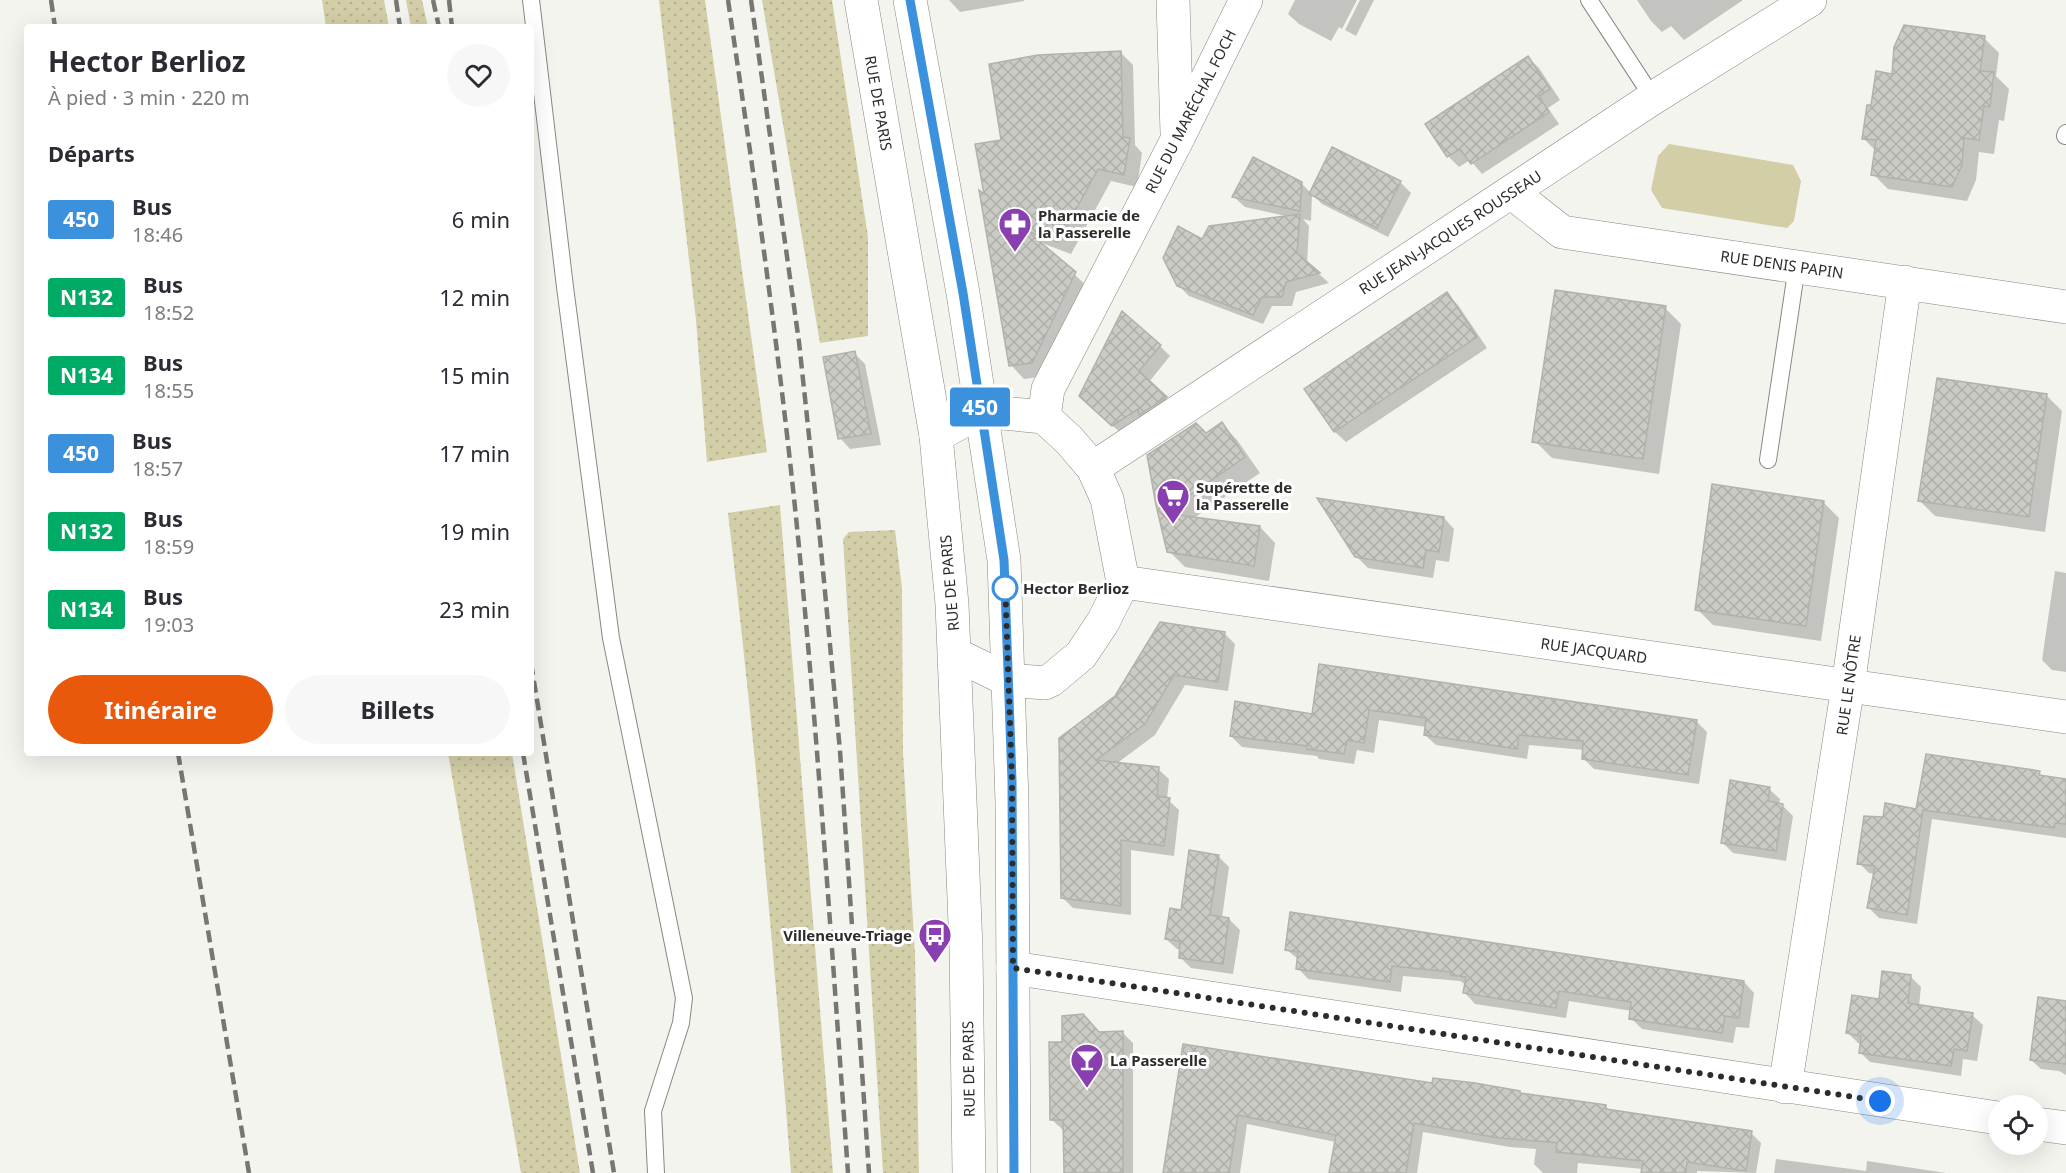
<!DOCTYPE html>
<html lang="fr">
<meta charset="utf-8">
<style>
body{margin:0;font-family:"Noto Sans",sans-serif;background:#f7f7f7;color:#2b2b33;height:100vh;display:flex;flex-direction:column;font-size:22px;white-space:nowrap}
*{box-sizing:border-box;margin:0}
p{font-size:20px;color:#7c7c81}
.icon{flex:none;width:33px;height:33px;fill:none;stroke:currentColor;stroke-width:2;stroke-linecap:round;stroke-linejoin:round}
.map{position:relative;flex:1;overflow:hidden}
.sheet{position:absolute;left:24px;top:24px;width:510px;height:732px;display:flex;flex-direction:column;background:#fff;border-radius:6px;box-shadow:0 6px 24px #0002}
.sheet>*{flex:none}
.badge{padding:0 12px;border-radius:4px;font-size:21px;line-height:39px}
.tools{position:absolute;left:1988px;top:1095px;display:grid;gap:12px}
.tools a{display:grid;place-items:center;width:60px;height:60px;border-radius:50%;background:#fff;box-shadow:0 6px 24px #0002;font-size:30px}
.you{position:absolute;width:30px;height:30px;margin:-15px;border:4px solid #fff;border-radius:50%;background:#1a73e8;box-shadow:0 0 0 9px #1a73e833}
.map>.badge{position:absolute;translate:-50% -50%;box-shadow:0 0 0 3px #fff}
h2{padding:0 24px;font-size:22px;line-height:54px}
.round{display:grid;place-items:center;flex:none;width:63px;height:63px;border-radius:32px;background:#f7f7f7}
.head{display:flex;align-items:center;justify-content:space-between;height:102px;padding:0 24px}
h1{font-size:28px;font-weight:700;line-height:45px}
.primary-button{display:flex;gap:12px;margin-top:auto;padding:12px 24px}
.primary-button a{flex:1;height:69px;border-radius:36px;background:#ea580c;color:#fff;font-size:24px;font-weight:700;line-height:69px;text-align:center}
.primary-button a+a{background:#f7f7f7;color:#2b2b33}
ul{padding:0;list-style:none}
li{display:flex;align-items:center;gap:18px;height:78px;padding:0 24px}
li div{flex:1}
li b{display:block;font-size:22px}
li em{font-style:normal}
li .badge{min-width:66px;font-weight:700;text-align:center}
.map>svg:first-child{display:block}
.grass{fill:url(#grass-dots)}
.pitch{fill:#d2cea7}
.shadow{fill:#0003}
.building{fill:url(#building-cross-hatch);stroke:#b2b2ad;stroke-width:1.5}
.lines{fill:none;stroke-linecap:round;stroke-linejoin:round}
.service-casing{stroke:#888783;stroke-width:18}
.minor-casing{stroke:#888783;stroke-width:34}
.primary-casing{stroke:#888783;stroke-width:34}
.service{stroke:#fff;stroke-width:16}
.minor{stroke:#fff;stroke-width:33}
.primary{stroke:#fff;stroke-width:33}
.rail{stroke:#777673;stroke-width:4.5;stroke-dasharray:12 6;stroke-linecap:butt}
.line-casing{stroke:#fff;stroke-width:14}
.line{stroke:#3c91dc;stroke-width:9}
.walk{stroke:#2d2c2b;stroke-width:6;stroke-dasharray:0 10.8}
.stop-dot{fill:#fff;stroke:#3c91dc;stroke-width:3}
.labels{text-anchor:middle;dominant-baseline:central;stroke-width:6;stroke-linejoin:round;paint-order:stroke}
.street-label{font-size:15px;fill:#2d2c2b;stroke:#fff}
.poi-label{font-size:15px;font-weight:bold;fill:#2d2c2b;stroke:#fff;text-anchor:start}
.stop-label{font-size:15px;font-weight:bold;fill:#2d2c2b;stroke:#fff;text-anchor:start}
</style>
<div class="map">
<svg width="2066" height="1173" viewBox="0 0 2066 1173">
<defs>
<pattern id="grass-dots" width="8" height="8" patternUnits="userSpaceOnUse" patternTransform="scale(1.5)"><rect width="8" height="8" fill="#d2cea7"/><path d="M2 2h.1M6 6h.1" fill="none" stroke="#b5b190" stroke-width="1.8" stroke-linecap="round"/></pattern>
<pattern id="building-cross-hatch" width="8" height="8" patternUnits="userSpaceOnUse" patternTransform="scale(1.5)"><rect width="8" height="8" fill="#cbcbc6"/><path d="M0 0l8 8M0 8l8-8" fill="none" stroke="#afaeaa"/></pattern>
</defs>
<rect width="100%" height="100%" fill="#f4f4ef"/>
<!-- grass -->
<path class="grass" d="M322 0H384L389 27H326Z
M406 0H422L428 27H411Z
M659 0H705L767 452 707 462 696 320Z
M762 0H832L868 237V336L820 343Z
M780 505 833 1173H791C774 953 754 732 728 513Z
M895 530 902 588 903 753 915 954 919 1173H883L843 539 849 532Z
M448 753H512L580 1173H521Z"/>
<!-- pitch -->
<path class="pitch" d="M1669 144 1793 165 1801 181 1794 221 1787 228 1662 208 1651 190 1658 156Z"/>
<!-- shadow -->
<path class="shadow" d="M949 0H1024V1L960 12Z
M1295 0H1357L1342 29 1339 27 1331 41 1299 24 1288 14Z
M1360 0H1374L1356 36 1345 30Z
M1637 0H1743L1684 40 1671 26 1662 32 1651 21Z
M1984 38 1999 53 1996 76 2009 89 2004 121 1999 120 1994 154 1979 152 1976 180 1967 201 1888 189 1873 174 1876 151 1863 138 1873 106 1893 75Z
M1120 52 1133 65 1135 145 1142 153 1137 187 1111 181 1071 254 1039 242 1088 287 1045 376 1024 379 1011 365 986 198 1003 142Z
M1528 58 1539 68 1560 100 1548 108 1559 124 1482 174 1470 160 1459 167 1448 156Z
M1400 182 1411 193 1388 237 1322 204 1312 194 1311 221 1303 219 1309 226 1307 263 1329 283 1296 292 1292 306H1272L1263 324 1189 296 1178 285 1203 241 1290 217 1245 207 1234 197 1301 183 1311 193Z
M1447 294 1458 305 1487 348 1346 442 1335 432 1306 389Z
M1665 308 1681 324 1659 474 1552 458 1536 442Z
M1160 346 1170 356 1149 382 1176 408 1124 436 1095 410Z
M854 353 865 364 881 445 850 449 840 438Z
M2046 395 2062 411 2045 532 1935 516 1919 500Z
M1222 424 1237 440 1260 473 1194 518 1260 527 1275 543 1269 581 1185 567 1169 551 1149 455 1206 435Z
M1823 502 1839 518 1821 641 1713 625 1697 609Z
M1444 518 1454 529 1449 562 1436 560 1433 578 1368 568 1356 556Z
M2055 571 2066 573V672L2052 670 2042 660Z
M1224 633 1235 644 1228 691 1185 685 1155 735 1116 764 1158 769 1169 779 1167 799 1179 810 1174 856 1131 850V915L1073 908 1062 897 1060 738Z
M1321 665 1696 721 1707 732 1699 784 1594 769 1583 758 1584 750 1529 745 1527 759 1436 745 1425 735 1426 727 1379 720 1374 753 1357 750 1354 764 1319 759 1317 756 1242 747 1231 736 1313 715Z
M2039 773 2044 777 2066 780V838L1932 819 1917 924 1879 918 1869 908 1875 874 1869 873 1859 863 1884 818 1918 810Z
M1769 789 1780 799 1779 805H1782L1793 816 1786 861 1733 853 1722 842Z
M1218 856 1229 867 1222 918 1229 919 1240 930 1233 974 1191 968 1180 957 1181 950 1177 949 1166 939Z
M1286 949 1744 982 1754 993 1749 1028 1736 1027 1733 1043 1642 1029 1631 1018 1632 1011 1569 1001 1566 1018 1475 1004 1465 993 1466 985 1460 981 1403 976 1401 992 1308 979 1298 968 1299 960Z
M1911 977 1921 987 1919 1006 1972 1015 1983 1025 1977 1061 1963 1059 1961 1076 1870 1062 1860 1052 1861 1044 1858 1043 1848 1033 1880 1001Z
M2066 1003V1075L2059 1071 2041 1069 2031 1060Z
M1099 1033H1123L1133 1043V1173H1065V1130L1062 1129 1051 1119 1064 1043Z
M1184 1045 1433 1085 1520 1092 1522 1094 1606 1107 1610 1111 1751 1133 1761 1143 1756 1173 1697 1171V1173H1644L1643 1169 1578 1163 1577 1173H1543L1534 1164 1536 1149 1510 1147 1423 1132 1417 1173H1330L1336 1142 1247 1124 1240 1173H1164Z
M1776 1159 1866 1171 1867 1161 1946 1173H1774Z"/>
<!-- building -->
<path class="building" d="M1904 25 1985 36 1980 71 1994 72 1990 107 1984 106 1979 140 1964 138 1962 165 1952 187 1871 175 1876 140 1862 139 1867 105H1871L1876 71 1892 74 1894 47Z
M1121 51 1123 137 1130 138 1124 175 1098 169 1058 242 1027 231 1076 272 1032 363 1009 366 979 190 984 194 975 144 1001 140 989 64 1038 55Z
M1528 56 1550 89 1539 96 1549 112 1471 164 1460 149 1447 157 1425 124Z
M1332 147 1401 181 1377 228 1309 194Z
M1253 157 1302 182 1300 211 1232 197Z
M1300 214 1297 253 1320 273 1286 282 1282 297H1262L1253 315 1177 286 1163 258 1178 226 1202 239 1209 226Z
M1555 290 1666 306 1643 459 1532 442Z
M1447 292 1477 337 1334 432 1304 389Z
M1122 311 1161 345 1139 371 1167 397 1139 415 1138 409 1112 426 1079 396Z
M855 351 871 434 838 439 823 357Z
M1937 378 2047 394 2029 517 1918 501Z
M1222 422 1245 457 1164 513 1260 526 1254 566 1167 552 1156 505 1147 455 1196 423 1206 433Z
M1712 484 1824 501 1806 626 1695 610Z
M1317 498 1444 517 1439 552 1426 550 1423 568 1355 557Z
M1160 622 1225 632 1218 682 1174 675 1145 724 1096 760 1159 767 1157 796 1170 798 1164 846 1121 840V906L1061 898 1059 738 1115 696Z
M1319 664 1697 720 1688 775 1582 759 1583 741 1519 735 1517 749 1424 735 1426 718 1369 710 1364 743 1347 740 1344 754 1307 749V746L1230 736 1235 701 1312 714Z
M1926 754 2040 771 2039 775 2066 779V824L2055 823 2054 828 1923 810 1907 915 1867 908 1875 866 1857 864 1864 816 1883 817 1885 803 1916 809Z
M1730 780 1770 787 1768 801 1783 804 1776 851 1721 843Z
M1189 850 1219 855 1210 915 1229 918 1223 964 1179 958 1180 941 1165 939 1170 908 1181 910Z
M1290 912 1744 981 1739 1018 1725 1016 1722 1033 1629 1019 1631 1002 1559 991 1556 1008 1463 993 1466 977 1451 975V972L1392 966 1390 982 1296 969 1298 952 1285 950Z
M1882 971 1911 975 1908 1003 1973 1013 1967 1051 1954 1049 1951 1066 1859 1053 1861 1036 1846 1033 1852 995 1879 999Z
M2038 997 2066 1001V1064L2030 1060Z
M1083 1014 1099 1032 1123 1031V1173H1064L1063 1120H1050L1049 1042H1062V1016Z
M1183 1044 1432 1083 1433 1078 1475 1083 1520 1091V1093L1606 1105V1109L1752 1131 1746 1171 1687 1162 1686 1173H1641L1643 1161 1556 1152 1557 1143 1550 1142 1499 1138 1414 1123 1406 1173H1329L1336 1135 1238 1115 1229 1173H1163Z"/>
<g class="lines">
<!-- service casing -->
<g class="service-casing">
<path id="service" d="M531 0 565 287 611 638 684 998 681 1023 653 1111 656 1173
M1589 0 1653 98
M2065 136 2066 133
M1768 460 1797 266"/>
</g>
<!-- minor casing -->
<g class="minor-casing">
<path id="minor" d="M1173 0 1177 133
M1511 192 1562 232 2066 307
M1044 417 1048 389 1178 138 1246 0
M936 436 981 411 1044 417 1069 440 1093 468 1107 499 1123 582 1103 622 1081 655 1051 680 1045 683 1008 680 955 654
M1093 468 1653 98 1810 0
M1123 582 2066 717
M1013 968 1998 1118
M1785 1087 1848 686 1905 282
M2037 1124 2066 1128"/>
</g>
<!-- primary casing -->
<g class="primary-casing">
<path id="primary" d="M861 0 936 436 952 604 966 948 969 1173
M910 0 963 293 1004 560 1012 802 1014 1173"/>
</g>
<!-- service -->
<use href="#service" class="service"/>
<!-- minor -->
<use href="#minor" class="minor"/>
<!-- primary -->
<use href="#primary" class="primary"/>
<!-- rail -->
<path class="rail" d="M51 0 55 27
M396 0 400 27
M433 0 439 27
M449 0 452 27
M728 0C755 182 781 364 799 547 819 755 833 964 848 1173
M751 0 799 342 820 539 840 751 869 1173
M531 663 614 1173
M178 753 249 1173
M523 753 593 1173"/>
</g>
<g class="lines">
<!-- line casing -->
<g class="line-casing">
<path id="line" d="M910 0 963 293 1004 560 1012 781 1014 1173"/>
</g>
<!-- line -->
<use href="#line" class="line"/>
<!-- walk -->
<path class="walk" d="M1005 588V580L1012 781 1013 968 1880 1101"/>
</g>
<!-- icons -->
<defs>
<g id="pharmacy-pin" transform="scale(1.725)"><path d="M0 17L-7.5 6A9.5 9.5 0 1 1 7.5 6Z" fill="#8a3fb0" stroke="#fff"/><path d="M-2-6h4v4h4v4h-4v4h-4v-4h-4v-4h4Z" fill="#fff"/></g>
<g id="supermarket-pin" transform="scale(1.725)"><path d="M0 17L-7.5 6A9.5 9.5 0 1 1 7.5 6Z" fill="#8a3fb0" stroke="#fff"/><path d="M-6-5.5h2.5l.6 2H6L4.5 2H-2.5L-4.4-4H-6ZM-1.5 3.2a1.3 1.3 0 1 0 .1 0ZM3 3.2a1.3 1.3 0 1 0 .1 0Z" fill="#fff"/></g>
<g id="bus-pin" transform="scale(1.725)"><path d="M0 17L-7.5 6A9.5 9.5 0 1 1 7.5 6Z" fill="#8a3fb0" stroke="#fff"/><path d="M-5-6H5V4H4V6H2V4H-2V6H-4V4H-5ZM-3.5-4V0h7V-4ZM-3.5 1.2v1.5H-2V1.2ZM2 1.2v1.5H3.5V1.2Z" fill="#fff"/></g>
<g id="bar-pin" transform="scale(1.725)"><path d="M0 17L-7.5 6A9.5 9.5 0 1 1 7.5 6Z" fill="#8a3fb0" stroke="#fff"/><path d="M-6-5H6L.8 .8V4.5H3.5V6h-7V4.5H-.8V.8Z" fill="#fff"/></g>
</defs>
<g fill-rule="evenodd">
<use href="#pharmacy-pin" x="1015" y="224"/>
<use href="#supermarket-pin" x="1173" y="496"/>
<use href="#bus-pin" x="935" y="935"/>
<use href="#bar-pin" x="1087" y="1060"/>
</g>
<!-- markers -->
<circle class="stop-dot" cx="1005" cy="588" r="12"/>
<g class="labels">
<!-- street labels -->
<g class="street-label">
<text transform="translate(879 103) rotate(80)">RUE DE PARIS</text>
<text transform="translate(1190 111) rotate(-63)">RUE DU MARÉCHAL FOCH</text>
<text transform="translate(1450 232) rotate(-33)">RUE JEAN-JACQUES ROUSSEAU</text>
<text transform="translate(1782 264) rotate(8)">RUE DENIS PAPIN</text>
<text transform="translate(949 583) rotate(-95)">RUE DE PARIS</text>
<text transform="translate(1594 650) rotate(8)">RUE JACQUARD</text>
<text transform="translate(1848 685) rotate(-82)">RUE LE NÔTRE</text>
<text transform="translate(968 1069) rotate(-91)">RUE DE PARIS</text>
</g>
<!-- poi labels -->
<g class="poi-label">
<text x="1038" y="215">Pharmacie de<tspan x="1038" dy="17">la Passerelle</tspan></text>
<text x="1196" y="487">Supérette de<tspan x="1196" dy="17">la Passerelle</tspan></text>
<text x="912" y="935" text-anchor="end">Villeneuve-Triage</text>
<text x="1110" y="1060">La Passerelle</text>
</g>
<!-- stop labels -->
<g class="stop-label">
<text x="1023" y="588">Hector Berlioz</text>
</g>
</g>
</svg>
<div class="tools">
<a><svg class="icon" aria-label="locate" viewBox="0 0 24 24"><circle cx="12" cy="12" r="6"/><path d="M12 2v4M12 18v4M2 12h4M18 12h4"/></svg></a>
</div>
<div class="you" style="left:1880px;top:1101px"></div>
<b class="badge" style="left:980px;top:407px;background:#3c91dc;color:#fff">450</b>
<section class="sheet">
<div class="head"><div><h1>Hector Berlioz</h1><p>À pied · 3 min · 220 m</p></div><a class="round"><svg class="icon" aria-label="heart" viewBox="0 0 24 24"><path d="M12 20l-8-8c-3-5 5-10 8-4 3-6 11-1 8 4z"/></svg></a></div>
<h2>Départs</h2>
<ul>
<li><span class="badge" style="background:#3c91dc;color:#fff">450</span><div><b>Bus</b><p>18:46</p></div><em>6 min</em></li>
<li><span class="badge" style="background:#00ab66;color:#fff">N132</span><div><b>Bus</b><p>18:52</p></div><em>12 min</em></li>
<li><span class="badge" style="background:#00ab66;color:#fff">N134</span><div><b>Bus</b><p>18:55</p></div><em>15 min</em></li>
<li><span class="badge" style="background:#3c91dc;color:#fff">450</span><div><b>Bus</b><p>18:57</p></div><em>17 min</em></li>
<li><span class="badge" style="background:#00ab66;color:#fff">N132</span><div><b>Bus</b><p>18:59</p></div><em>19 min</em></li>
<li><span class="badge" style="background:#00ab66;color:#fff">N134</span><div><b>Bus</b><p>19:03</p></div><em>23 min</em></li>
</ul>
<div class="primary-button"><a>Itinéraire</a><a>Billets</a></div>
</section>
</div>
